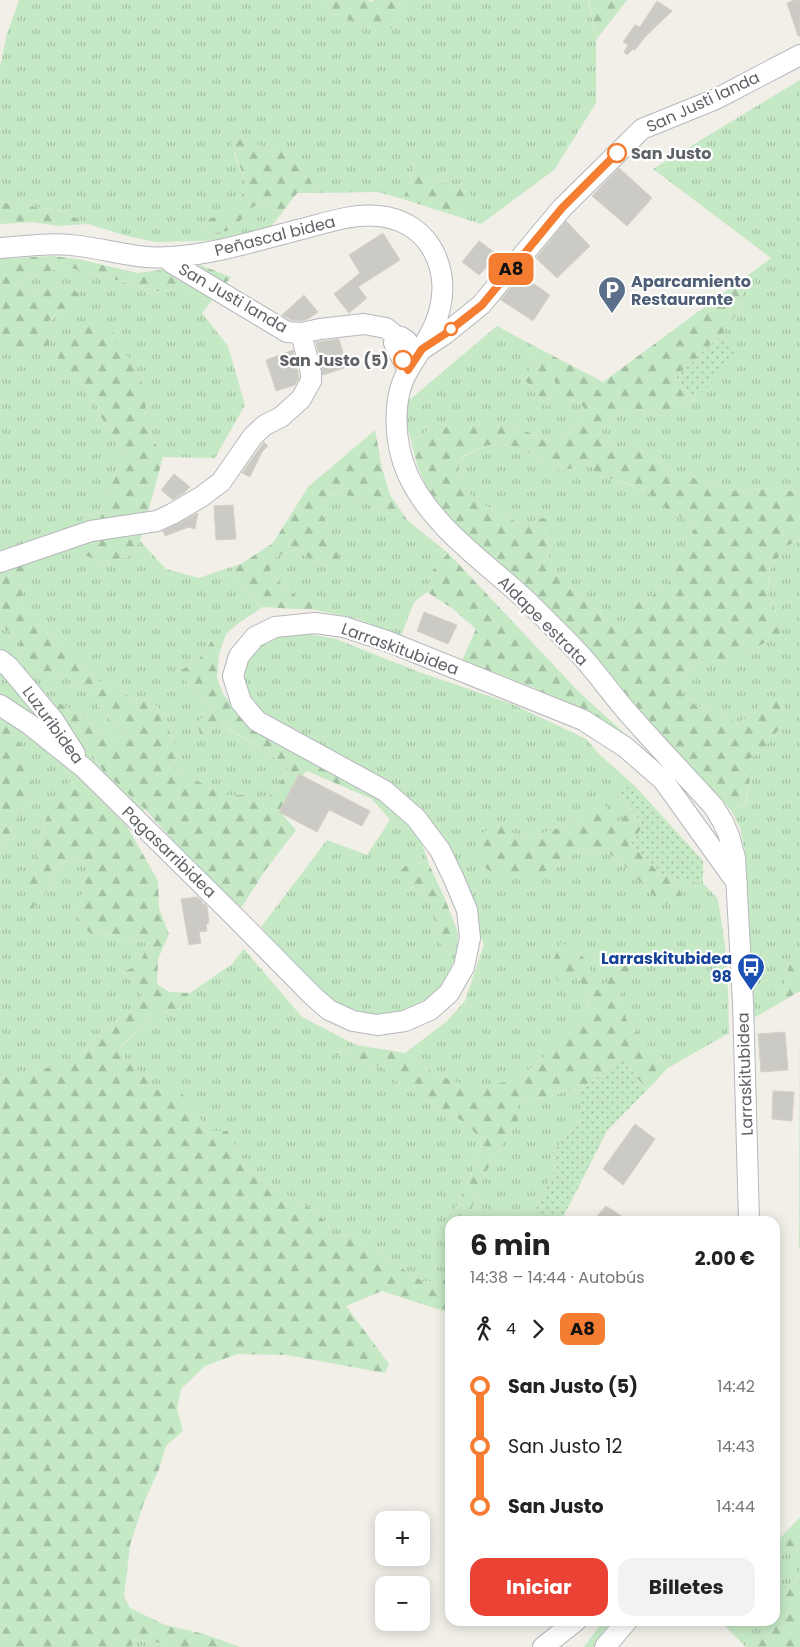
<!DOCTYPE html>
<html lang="es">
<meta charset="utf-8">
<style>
body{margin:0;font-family:Poppins,sans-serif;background:#f2f2f2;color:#222;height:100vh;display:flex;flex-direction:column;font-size:19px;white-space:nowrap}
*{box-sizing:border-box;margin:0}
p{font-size:16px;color:#767676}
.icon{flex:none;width:28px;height:28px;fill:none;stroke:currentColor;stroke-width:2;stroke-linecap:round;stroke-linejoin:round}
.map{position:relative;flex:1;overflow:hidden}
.side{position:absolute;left:445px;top:1216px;width:335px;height:410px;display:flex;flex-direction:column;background:#fff;border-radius:15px;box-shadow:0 2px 12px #0003}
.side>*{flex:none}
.badge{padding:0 10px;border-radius:8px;font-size:18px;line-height:32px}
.fabs{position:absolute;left:375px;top:1511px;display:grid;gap:10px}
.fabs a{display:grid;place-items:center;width:55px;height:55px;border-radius:10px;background:#fff;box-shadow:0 2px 12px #0003;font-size:25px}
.map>.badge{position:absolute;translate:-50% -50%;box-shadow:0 0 0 2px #fff}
.legs{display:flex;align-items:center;gap:8px;height:55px;padding:0 25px;font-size:16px}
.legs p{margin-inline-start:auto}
.overview{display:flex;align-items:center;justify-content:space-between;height:85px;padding:0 25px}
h1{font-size:28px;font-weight:700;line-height:38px}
.button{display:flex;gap:10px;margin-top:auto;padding:10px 25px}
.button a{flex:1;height:58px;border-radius:15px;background:#ea4335;color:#fff;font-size:20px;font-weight:700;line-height:58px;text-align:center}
.button a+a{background:#f2f2f2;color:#222}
ul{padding:0 25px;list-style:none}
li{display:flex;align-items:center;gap:18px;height:60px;font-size:19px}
li i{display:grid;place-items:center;width:8px;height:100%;margin:0 6px;background:currentColor}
li i::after{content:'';width:12px;height:12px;margin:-6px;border:4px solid;border-radius:50%;background:#fff}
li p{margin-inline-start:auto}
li:first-child i{background:linear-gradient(#0000 50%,currentColor 0)}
li:last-child i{background:linear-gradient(currentColor 50%,#0000 0)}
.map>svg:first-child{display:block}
.grass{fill:url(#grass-tufts)}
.forest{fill:url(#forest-firs);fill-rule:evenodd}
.park{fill:url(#park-dots)}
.building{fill:#cccac5;stroke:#d6d1c6}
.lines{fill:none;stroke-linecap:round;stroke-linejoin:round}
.minor-casing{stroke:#b5b8bc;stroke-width:22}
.minor{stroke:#fff;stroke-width:20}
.line-1-casing{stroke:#fff;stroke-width:11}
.line-1{stroke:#f57d32;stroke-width:8}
.stop-1-dot{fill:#fff;stroke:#f57d32;stroke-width:2.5}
.labels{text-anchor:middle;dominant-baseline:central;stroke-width:4.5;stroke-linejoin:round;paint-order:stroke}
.street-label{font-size:16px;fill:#5f6368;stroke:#fff}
.stop-label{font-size:16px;font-weight:bold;fill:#5f6368;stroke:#fff;text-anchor:start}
.service-label{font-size:16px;font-weight:bold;fill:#4e5e75;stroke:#fff;text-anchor:start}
.transit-label{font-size:16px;font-weight:bold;fill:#164399;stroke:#fff;text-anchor:end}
</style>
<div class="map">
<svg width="800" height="1647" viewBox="0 0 800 1647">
<defs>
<pattern id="grass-tufts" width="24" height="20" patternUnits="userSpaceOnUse" patternTransform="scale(1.25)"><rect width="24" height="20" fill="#c5e8c5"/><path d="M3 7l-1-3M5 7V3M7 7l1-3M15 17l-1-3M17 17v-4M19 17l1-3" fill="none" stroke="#a3c0a4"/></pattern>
<pattern id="forest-firs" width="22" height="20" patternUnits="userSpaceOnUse" patternTransform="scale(1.25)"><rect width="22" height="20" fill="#c5e8c5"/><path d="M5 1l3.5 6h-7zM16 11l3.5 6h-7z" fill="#a3c0a4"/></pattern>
<pattern id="park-dots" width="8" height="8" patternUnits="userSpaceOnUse" patternTransform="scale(1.25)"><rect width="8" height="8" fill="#c5e8c5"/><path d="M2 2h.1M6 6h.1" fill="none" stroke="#a3c0a4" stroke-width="1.8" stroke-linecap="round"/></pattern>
</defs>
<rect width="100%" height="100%" fill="#f1efe8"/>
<!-- grass -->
<path class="grass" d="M19 0H315L333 12 365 28H397L404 0H588L596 40V103L554 170 481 224 456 216 475 200 460 185 440 183 425 175 413 159 411 180 403 199 378 192 316 193 307 172 279 147 252 145 234 131V154L246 182 240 201 231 215 205 219 203 234 227 231 240 221 251 208 263 202 281 214 269 229 226 240 156 242 127 236 88 224 62 211 0 202V67L7 34Z
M800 80V490L783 491 763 488 736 491 712 482 676 474 634 445 613 448 598 435 619 412 641 409 662 416 679 404 694 400 737 356 720 336 741 308 744 278 771 258 653 169Z
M67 267 160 292 182 286 210 303 202 313 228 346 245 405 215 458 163 457 145 426 146 395 134 363 114 346 54 374 92 389 99 414 124 452 100 512 83 519 66 550 80 553 100 562 128 557 140 541 166 569 199 578 231 567 247 593 263 607 237 624 226 634 219 654 211 640 199 659 180 671 191 689 211 707 198 722 200 736 221 724 289 767 277 788 263 803 243 795H224L173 768 179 753 170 734 166 715 152 702 132 699 115 686 100 682 58 639 39 627 25 614 21 598 29 580 0 553V346H6L49 322 61 310 72 314 70 285 26 293 15 284 31 275Z
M497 326 538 348 525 380 547 406 546 388 554 377 558 398 577 402 585 408 571 430 555 442 519 429 492 424 430 429 411 441 406 421 407 402Z
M488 445 514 446 541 459 561 471 577 467 586 460 599 476 623 482 649 494 668 510 697 525 681 553 673 579 652 596 634 603 630 637 620 631 593 607 562 582 549 558 547 538 542 518 524 526 475 500 457 475 462 457Z
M347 495 407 520 448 553 433 570 427 592 414 602 401 636 358 619 312 609 326 600H300L279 582 270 571 275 557 294 550 327 567 334 536 321 513 323 496Z
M800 540V959L789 966 778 1004 752 1019 746 858 740 828 731 810 746 805 750 780 741 763 762 751 763 700 754 715 736 723 719 713 695 705 681 692 689 669 709 659H737L757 647 779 619 768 594 769 571 786 546Z
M0 625 20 639 18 657 29 669 58 673 91 692 104 715 124 730 114 739 91 724 75 711 73 743 92 754 104 772 145 809 127 826 104 806 86 786 51 806 41 834 36 859 23 878 45 894 59 865 74 858 89 863 76 919 92 935 121 936 148 944 139 966 123 972 134 983 143 995 130 1012 102 1030 82 1054 56 1066 0 1078V857L9 835 32 793 12 729 0 720Z
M297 632 336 639 419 672 512 704 586 739 601 756 634 785 612 792 631 809 617 824 583 817 559 828 536 835 515 834 556 867 580 850 604 849 623 864 651 893 681 896 678 880 703 883 718 899 727 960 729 1033 668 1068 626 1019 620 994 642 941 625 955 608 982 599 986 583 957 573 972 585 988 590 1012 540 1061 517 1079 476 1090 435 1074 405 1053 447 1021 465 1001 484 944 438 832 275 727 252 705 243 678 249 649 270 637Z
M358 787 382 800 420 838 428 862 409 863 408 887 423 889 430 901 435 924 444 952 457 950C441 1014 379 1034 325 998 300 982 280 950 261 927L327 840 367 855 390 820 372 799Z
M244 949 302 1017 356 1045 336 1053 356 1062 383 1067 400 1085 469 1125 481 1141 479 1157 453 1214 452 1221H450L445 1279 424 1282 395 1264 356 1236 334 1235 318 1213 245 1169 228 1131H207L197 1113 162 1093 125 1058 119 1048 158 1014 180 1008 190 993 232 964Z
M568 1090 581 1091V1119L553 1152 555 1169 530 1221H469C474 1195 490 1161 505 1139 508 1133 513 1129 517 1124V1105L529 1097 546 1098Z
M784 1534 785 1551 800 1546V1575L775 1610V1544Z
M720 1621H768L751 1647H746Z
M133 1639 161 1643 170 1647H132Z"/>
<!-- forest -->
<path class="forest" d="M315 0H367L372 2 374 0H404L397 28H365L333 12Z
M588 0H627L596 40 589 2Z
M234 130 252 145 278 147 286 144 307 172 316 193H297L281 214 263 202 251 208 240 221 227 231 203 234 205 219 231 214 240 201 246 182 231 144Z
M413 159 425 175 440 183 460 185 476 200 456 216 403 199 411 180Z
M0 202 62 211 88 224 58 226 33 222 0 224Z
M51 256 78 259 137 273 200 265 231 277 210 303 182 286 161 292 67 267 31 275 15 284 26 293 70 285 81 297 82 309 72 314 61 310 49 321 56 332 48 345 38 351 0 346V259Z
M744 278 741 308 720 336 676 377 694 400 679 404 662 416 641 409 619 412 598 435 613 448 634 445 676 474 712 482 736 491 763 488 783 491 800 490V540L786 546 769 571 768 594 779 619 780 633 737 659H709L689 669 681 692 695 705 719 713 736 723 754 715 763 700 782 696 788 717 762 751 742 763 750 780 745 805 731 810 714 791 486 554 440 510 430 494 418 468 411 441 430 429 459 423 492 424 519 429 555 442 571 430 585 408 577 402 558 399 554 377 546 388 548 407 525 380 538 348 603 382ZM488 445 514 446 541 459 561 471 577 467 586 460 599 476 624 482 649 494 668 510 697 525 681 553 673 579 652 596 634 603 628 614 630 636 620 631 593 607 562 582 549 558 547 538 555 520 542 518 524 526 475 500 457 475 462 456Z
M112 323 115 346 134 362 146 395 145 426 163 457 140 541 128 557 100 562 80 553 66 550 56 536 83 519 100 512 124 452 99 414 92 389 54 374 61 347 83 324Z
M375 430 382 468 390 495 407 520 347 495 323 496 321 513 334 536 340 564 327 567 294 550 275 557 270 571 279 582 300 600H327L312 609H295L263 607 247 593 231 567 241 564 273 543 308 487Z
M19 552 29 580 21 598 25 614 39 627 58 639 100 682 115 686 132 699 152 702 166 715 170 734 179 753 173 768 224 795H243L263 802 277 788 289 767 222 724 200 736 198 722 211 707 191 689 180 671 199 659 211 640 219 654 217 678 224 696 241 714 358 787 372 799 307 771 295 783 282 814 296 830 264 872 241 908 185 854 145 809 104 772 92 754 73 743 47 704 54 701 75 711 91 724 114 739 124 730 104 715 91 692 58 673 29 669 18 657 20 639 0 625V553Z
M448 553 580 693 635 743 586 712 534 688 462 661 476 629 453 609 427 592 433 570Z
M0 720 12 729 31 765 32 793 9 835 0 857Z
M71 780 86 786 104 806 127 826 158 881 159 908 169 934 158 959 157 984 169 992 190 993 180 1008 158 1014 119 1047 125 1058 162 1093 177 1087 197 1113 207 1131H228L245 1169 318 1213 334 1235 356 1236 395 1264 424 1282 445 1279 450 1235V1313L382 1291 346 1306 389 1364 385 1373 287 1355 237 1354 205 1366 181 1389 177 1409 183 1431 166 1446 159 1469 144 1502 130 1545 124 1596 130 1608 165 1625 204 1634 240 1647H170L161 1643 133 1639 132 1647H0V1078L56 1066 82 1054 102 1030 130 1012 142 995 134 983 123 972 139 965 148 944 121 936 92 935 76 919 89 863 74 858 59 865 45 894 29 911 23 878 36 859 41 834 51 806Z
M594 801 610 808 617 824 631 809 643 826 631 844 661 874 678 880 681 896 667 904 651 893 623 864 604 849 580 850 556 867 526 878 496 875 480 864 476 841 483 832 501 825 515 834 536 835 559 828 583 817Z
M428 862 445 899 458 933 457 950 444 952 435 924 430 901 423 889 408 887 395 875 409 863Z
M643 940 620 994 626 1019 668 1068 647 1090 621 1058 581 1091 568 1090 546 1098 529 1097 517 1105 518 1124C513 1129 508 1133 505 1139 490 1161 474 1195 469 1221H452L453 1214 479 1157 481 1141 469 1125 400 1085 383 1067 356 1062 335 1054 356 1045 405 1053 435 1074 476 1089 517 1079 540 1061 590 1011 585 988 573 972 558 981 551 966 561 942 583 957 600 986 608 981 625 955Z
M800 959V991L778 1004 789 966Z
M800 1009V1249H799Z
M800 1517V1546L785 1551 784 1534Z
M800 1575V1647H751L768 1621H775V1610Z
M603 1621H611L593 1647H584Z"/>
<!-- park -->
<path class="park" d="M720 336 738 356 694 400 676 377Z
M634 785 703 861V883L678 880 661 874 631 844 643 826 631 809 611 791Z
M621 1058 647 1090 607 1131 561 1221H530L555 1169 553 1152 581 1119V1091Z"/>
<!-- building -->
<path class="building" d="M794 0H800V36H798L787 3Z
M657 1 672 11 645 37 635 50 633 49 627 55 624 52 628 45 623 42 635 25 640 27Z
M619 168 652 198 627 226 592 196Z
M566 221 590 246 557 278 536 258Z
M383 233 400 260 358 287 367 298 349 313 334 294 360 273 349 255Z
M479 241 498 255 479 275 462 262Z
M521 275 550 295 533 321 501 300Z
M304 295 318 312 308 319 300 321 291 320 282 315Z
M339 339 347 367 323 375 316 342Z
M293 350 299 378 295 385 276 391 266 360Z
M264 442 268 446 262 452 250 477 242 473Z
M174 474 190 487 185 492 173 500 161 490Z
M233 505 236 539 216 540 214 506Z
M198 513 195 529 189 527 165 536 163 531Z
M424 612 457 625 448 644 417 631Z
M299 774 370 811 362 826 329 810 317 832 279 812Z
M197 897 202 901V904H205L207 906 209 923 206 924 207 931 199 932 201 943 189 945 181 899Z
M785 1032 788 1070 761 1072 758 1034Z
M773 1091 794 1092 792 1121 772 1119Z
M635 1124 655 1139 623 1185 603 1169Z
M606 1206 629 1221H593Z"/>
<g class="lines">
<!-- minor casing -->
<g class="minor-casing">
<path id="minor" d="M0 248C26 246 54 242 80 246 110 250 141 260 171 257 217 254 261 239 306 228 329 222 355 213 379 216 400 218 420 229 431 247 442 265 445 287 440 308 435 331 420 350 409 369 391 398 394 444 408 475 432 527 484 561 525 599 542 615 558 632 574 648 594 668 610 693 629 714 657 746 686 776 714 807L723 822 729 836 735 858 743 1002 749 1221
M168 258 172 263 287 332 301 333 320 329 364 324 386 328 396 336
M407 341 401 337 396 336 394 343 408 370
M424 348 445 334 481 305 562 208 642 129 716 99 800 55
M0 562 91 531 157 521 172 514 201 497 221 482 253 436 265 425 281 417 301 399 311 381V373L301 333
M0 660 9 667 54 721 75 754
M0 705 29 724 84 768 231 913 313 996 329 1010 353 1021 377 1025 405 1021 430 1010 449 993 464 967 470 938 467 910 454 879 440 850 416 818 385 791 257 721 241 702 233 676 239 656 255 637 275 627 315 623 344 627 387 641 583 720 625 747 663 780 737 883
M543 1647 576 1621
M605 1647 627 1621"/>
</g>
<!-- minor -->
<use href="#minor" class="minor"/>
</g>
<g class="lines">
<!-- line-1 casing -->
<g class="line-1-casing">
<path id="line-1" d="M403 360 408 370 422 349 445 334 482 305 562 208 617 153"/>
</g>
<!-- line-1 -->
<use href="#line-1" class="line-1"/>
</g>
<!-- icons -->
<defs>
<g id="parking-pin" transform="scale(1.4375)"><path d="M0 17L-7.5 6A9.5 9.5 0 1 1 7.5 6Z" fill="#5c6f8a" stroke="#fff"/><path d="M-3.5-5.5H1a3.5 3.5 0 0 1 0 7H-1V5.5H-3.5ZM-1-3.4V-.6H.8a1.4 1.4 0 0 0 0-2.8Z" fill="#fff"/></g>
<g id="bus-pin" transform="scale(1.4375)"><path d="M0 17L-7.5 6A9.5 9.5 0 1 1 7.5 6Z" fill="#1a4fb4" stroke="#fff"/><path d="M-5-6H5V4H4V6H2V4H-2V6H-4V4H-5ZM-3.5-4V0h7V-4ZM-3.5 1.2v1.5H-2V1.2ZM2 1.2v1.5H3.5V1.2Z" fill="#fff"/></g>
</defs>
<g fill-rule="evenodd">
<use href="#parking-pin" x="612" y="290"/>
<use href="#bus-pin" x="751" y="967"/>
</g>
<!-- markers -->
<g class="stop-1-dot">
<circle cx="617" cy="153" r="9"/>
<circle cx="451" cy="329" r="6"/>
<circle cx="403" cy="360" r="9"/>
</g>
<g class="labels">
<!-- street labels -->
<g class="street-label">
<text transform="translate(703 102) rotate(-25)">San Justi landa</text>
<text transform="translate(275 236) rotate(-14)">Peñascal bidea</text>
<text transform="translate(233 298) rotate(30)">San Justi landa</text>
<text transform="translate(543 621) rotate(45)">Aldape estrata</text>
<text transform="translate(400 649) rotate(20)">Larraskitubidea</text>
<text transform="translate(53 725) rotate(54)">Luzuribidea</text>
<text transform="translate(169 852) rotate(44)">Pagasarribidea</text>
<text transform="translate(745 1074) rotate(-92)">Larraskitubidea</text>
</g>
<!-- stop labels -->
<g class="stop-label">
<text x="631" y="153">San Justo</text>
<text x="389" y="360" text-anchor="end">San Justo (5)</text>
</g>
<!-- service labels -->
<g class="service-label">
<text x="631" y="281">Aparcamiento<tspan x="631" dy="18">Restaurante</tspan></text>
</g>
<!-- transit labels -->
<g class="transit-label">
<text x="732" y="958">Larraskitubidea<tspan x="732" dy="18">98</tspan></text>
</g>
</g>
</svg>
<div class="fabs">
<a>+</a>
<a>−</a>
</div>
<b class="badge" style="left:511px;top:269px;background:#f57d32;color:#111">A8</b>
<section class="side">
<div class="overview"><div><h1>6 min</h1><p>14:38 – 14:44 · Autobús</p></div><b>2.00 €</b></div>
<div class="legs"><svg class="icon" aria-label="walk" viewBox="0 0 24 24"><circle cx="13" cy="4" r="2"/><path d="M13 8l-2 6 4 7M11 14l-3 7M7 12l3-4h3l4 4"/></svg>4<svg class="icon" aria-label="forward" viewBox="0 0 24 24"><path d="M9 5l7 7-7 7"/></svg><b class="badge" style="background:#f57d32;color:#111">A8</b></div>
<ul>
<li><i style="color:#f57d32"></i><b>San Justo (5)</b><p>14:42</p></li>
<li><i style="color:#f57d32"></i><span>San Justo 12</span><p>14:43</p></li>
<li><i style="color:#f57d32"></i><b>San Justo</b><p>14:44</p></li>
</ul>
<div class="button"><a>Iniciar</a><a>Billetes</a></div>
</section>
</div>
